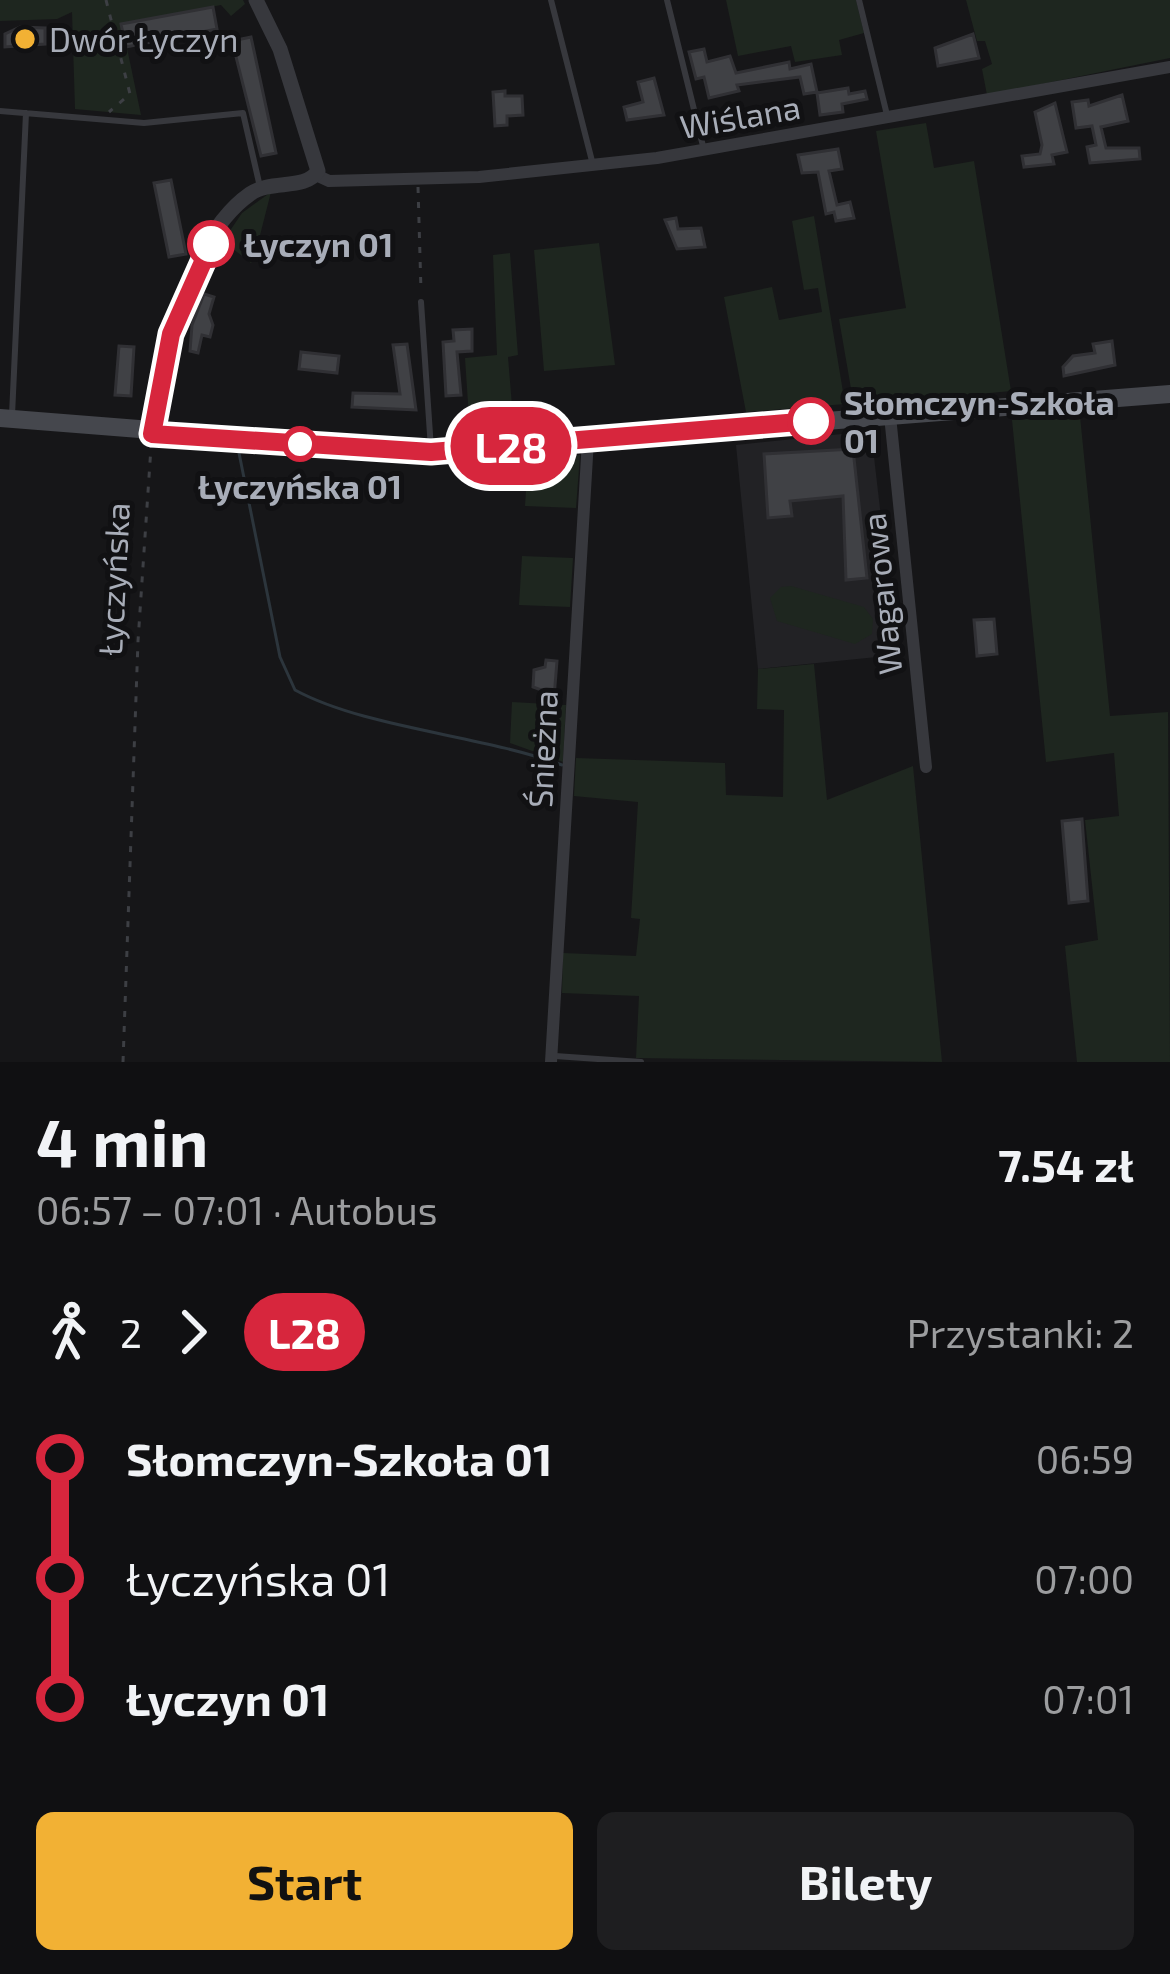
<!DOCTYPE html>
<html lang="pl">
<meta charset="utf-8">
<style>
body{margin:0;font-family:"Exo 2",sans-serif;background:#1e1e20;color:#f1f3f6;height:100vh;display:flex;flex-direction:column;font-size:45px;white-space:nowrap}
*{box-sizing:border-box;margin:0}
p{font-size:39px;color:#9c9d9f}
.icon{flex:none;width:66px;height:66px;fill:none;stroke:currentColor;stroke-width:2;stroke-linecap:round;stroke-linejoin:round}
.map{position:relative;height:1062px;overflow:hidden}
.sheet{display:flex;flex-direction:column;background:#101012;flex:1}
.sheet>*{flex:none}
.badge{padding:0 24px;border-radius:39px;font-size:42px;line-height:78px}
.map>.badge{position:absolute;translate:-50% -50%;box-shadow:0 0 0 6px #fff}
.legs{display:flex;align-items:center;gap:18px;height:132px;padding:0 36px;font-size:39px}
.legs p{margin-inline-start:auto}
.head{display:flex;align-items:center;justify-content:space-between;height:204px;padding:0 36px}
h1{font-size:66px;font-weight:700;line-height:90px}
.cta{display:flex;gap:24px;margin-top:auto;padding:24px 36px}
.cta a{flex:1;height:138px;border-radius:18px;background:#f2b134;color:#111;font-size:48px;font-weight:700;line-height:138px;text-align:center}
.cta a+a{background:#1e1e20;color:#f1f3f6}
ul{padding:0 36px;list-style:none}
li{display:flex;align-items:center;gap:42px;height:120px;font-size:45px}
li i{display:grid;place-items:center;width:18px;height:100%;margin:0 15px;background:currentColor}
li i::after{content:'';width:30px;height:30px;margin:-15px;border:9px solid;border-radius:50%;background:#101012}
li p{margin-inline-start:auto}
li:first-child i{background:linear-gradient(#0000 50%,currentColor 0)}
li:last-child i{background:linear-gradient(currentColor 50%,#0000 0)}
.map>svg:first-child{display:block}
.built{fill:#222225}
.green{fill:#1e261f}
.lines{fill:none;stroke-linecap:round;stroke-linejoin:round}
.stream{stroke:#2c353c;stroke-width:3}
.building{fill:#404145;stroke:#303034;stroke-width:3}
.path{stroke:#3d3f44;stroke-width:3;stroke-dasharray:6 9;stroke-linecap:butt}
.service{stroke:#37383d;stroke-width:6}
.minor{stroke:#37383d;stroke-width:12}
.tertiary{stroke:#37383d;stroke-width:15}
.secondary{stroke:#45474d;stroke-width:18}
.line-1-casing{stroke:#fff;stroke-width:27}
.line-1{stroke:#d7263d;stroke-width:18}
.poi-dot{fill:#f2b134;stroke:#111113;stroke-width:4.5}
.stop-1-dot{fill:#fff;stroke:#d7263d;stroke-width:6}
.labels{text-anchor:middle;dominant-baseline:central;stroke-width:10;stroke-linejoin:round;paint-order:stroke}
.poi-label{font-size:33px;fill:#a8adb8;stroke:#111113;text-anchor:start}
.street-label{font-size:33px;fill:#a8adb8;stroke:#111113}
.stop-label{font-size:33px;font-weight:bold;fill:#a8adb8;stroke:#111113;text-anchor:start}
</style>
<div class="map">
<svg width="1170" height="1062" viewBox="0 0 1170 1062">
<rect width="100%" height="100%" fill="#161618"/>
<!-- built -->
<path class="built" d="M871 431 897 655 758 669 736 445Z"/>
<!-- green -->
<path class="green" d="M0 0H243L245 4 231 16 221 5 122 24 141 115 75 109 72 12 57 19 0 21Z
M726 0H856L864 33 839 40 842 55 795 62 791 46 738 56Z
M966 0H1170V58L987 95 982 69 992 64 985 41H977Z
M926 123 934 168 974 161 1011 391 854 406 839 319 906 308 876 131Z
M271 192 254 259 251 263 223 241 242 213Z
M814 216 845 404 746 412 724 297 772 287 779 320 822 312 818 288 804 290 792 221Z
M599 243 615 365 544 371 534 250Z
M510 253 518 355 508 357 514 430 470 433 465 358 497 355 493 255Z
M1080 416 1110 716 1168 712 1170 1062H1077L1065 946 1098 940 1085 820 1119 816 1114 753 1046 762 1012 420Z
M580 455 576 508 525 506 528 459Z
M522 556 573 558 570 607 519 605Z
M791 586 864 607 873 619 872 634 855 644 777 621 770 598 781 587Z
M814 664 827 800 913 766 942 1062 636 1058 639 996 562 993 563 953 636 956 640 919 631 918 638 802 574 796 576 758 725 763 726 795 783 797 784 710 757 709 758 669Z
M512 702 566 705 563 762 510 743Z"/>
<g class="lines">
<!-- stream -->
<path class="stream" d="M238 448 280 657 295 690C365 728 481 735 562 765"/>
</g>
<!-- building -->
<path class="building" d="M213 7 217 29 126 47 121 24Z
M20 27 45 28V44L5 47V34Z
M973 34 979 58 938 66 935 48Z
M251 37 276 153 261 156 232 41Z
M704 49 707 62 730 56 736 73 789 62 790 69 811 64 817 92 804 94 800 77 737 85 739 91 709 98 704 77 696 79 689 52Z
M654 78 664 115 627 120 624 107 643 102 638 82Z
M848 88 849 94 865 91 867 99 842 104 843 112 820 115 817 93Z
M505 91V96H522L523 115 507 116V125L495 126 493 92Z
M1122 95 1128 121 1101 127 1106 148H1139L1140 159 1090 163 1087 147 1096 145 1092 126 1076 128 1072 102 1088 100 1089 106Z
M1055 103 1067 152 1052 155 1054 164 1024 167 1022 156 1040 154 1042 145 1035 112Z
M838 149 842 169 829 171 837 205 850 202 854 218 836 221 834 212 826 214 818 172 802 173 798 155Z
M171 180 186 254 169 257 154 183Z
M676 218 678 229 701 228 705 247 677 249 665 220Z
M204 294 214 297 209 314 213 325 210 337 202 335 198 353 190 351 192 325Z
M472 329V351L457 352 461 395 446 396 443 342 454 341 453 330Z
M1112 341 1115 365 1064 376 1063 367 1073 356 1095 353 1093 344Z
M407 344 416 410 352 407 353 393 400 394 393 345Z
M119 346 134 347 131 396 115 395Z
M301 352 339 356 337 373 299 369Z
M853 449 867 578 846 580 843 496 790 501 792 516 768 518 764 454Z
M994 619 997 654 977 656 974 620Z
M546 660 557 661 554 698H543L544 691 533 687 534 670 545 667Z
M1082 819 1088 901 1069 903 1062 821Z"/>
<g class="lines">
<!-- path -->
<path class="path" d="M106 0 130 94 109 112
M418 187 421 291
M123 1062 138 641 151 447"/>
<!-- service -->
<path class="service" d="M551 0 593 165
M667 0 703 146
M859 0 887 115
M0 111 144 123 243 113 260 187
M421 302 431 449
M12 415 26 113
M555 1056 641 1062"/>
<!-- minor -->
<path class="minor" d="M316 175 329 181 479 177 657 158 1170 67
M890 416 926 767
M551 1062 588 440"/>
<!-- tertiary -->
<path class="tertiary" d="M152 434C161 362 187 238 250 194 271 179 305 191 318 171L280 49 256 0"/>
<!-- secondary -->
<path class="secondary" d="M0 418 431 452 1170 394"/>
</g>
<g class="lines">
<!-- line-1 casing -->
<g class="line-1-casing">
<path id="line-1" d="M211 244 171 334 152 434 431 452 811 421"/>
</g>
<!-- line-1 -->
<use href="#line-1" class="line-1"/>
</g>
<!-- markers -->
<circle class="poi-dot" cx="25" cy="39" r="12"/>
<g class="stop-1-dot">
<circle cx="211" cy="244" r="21"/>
<circle cx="811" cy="421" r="21"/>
<circle cx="300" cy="444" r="15"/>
</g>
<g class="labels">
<!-- poi labels -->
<g class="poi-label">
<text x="49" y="39">Dwór Łyczyn</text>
</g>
<!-- street labels -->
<g class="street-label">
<text transform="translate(740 116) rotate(-10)">Wiślana</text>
<text transform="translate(113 579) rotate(-87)">Łyczyńska</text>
<text transform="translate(881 594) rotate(-96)">Wagarowa</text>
<text transform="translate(542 749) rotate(-87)">Śnieżna</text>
</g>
<!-- stop labels -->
<g class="stop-label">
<text x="244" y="244">Łyczyn 01</text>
<text x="844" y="402">Słomczyn-Szkoła<tspan x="844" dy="38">01</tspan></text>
<text x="300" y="486" text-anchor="middle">Łyczyńska 01</text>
</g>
</g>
</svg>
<b class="badge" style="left:511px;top:446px;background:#d7263d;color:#fff">L28</b>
</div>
<section class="sheet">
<div class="head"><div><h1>4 min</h1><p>06:57 – 07:01 · Autobus</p></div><b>7.54 zł</b></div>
<div class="legs"><svg class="icon" aria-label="walk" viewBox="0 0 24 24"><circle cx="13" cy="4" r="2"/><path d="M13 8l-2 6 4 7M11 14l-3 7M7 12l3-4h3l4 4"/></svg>2<svg class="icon" aria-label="forward" viewBox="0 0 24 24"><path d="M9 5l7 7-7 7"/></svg><b class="badge" style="background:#d7263d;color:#fff">L28</b><p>Przystanki: 2</p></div>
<ul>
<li><i style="color:#d7263d"></i><b>Słomczyn-Szkoła 01</b><p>06:59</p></li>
<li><i style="color:#d7263d"></i><span>Łyczyńska 01</span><p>07:00</p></li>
<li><i style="color:#d7263d"></i><b>Łyczyn 01</b><p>07:01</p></li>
</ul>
<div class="cta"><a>Start</a><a>Bilety</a></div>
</section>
